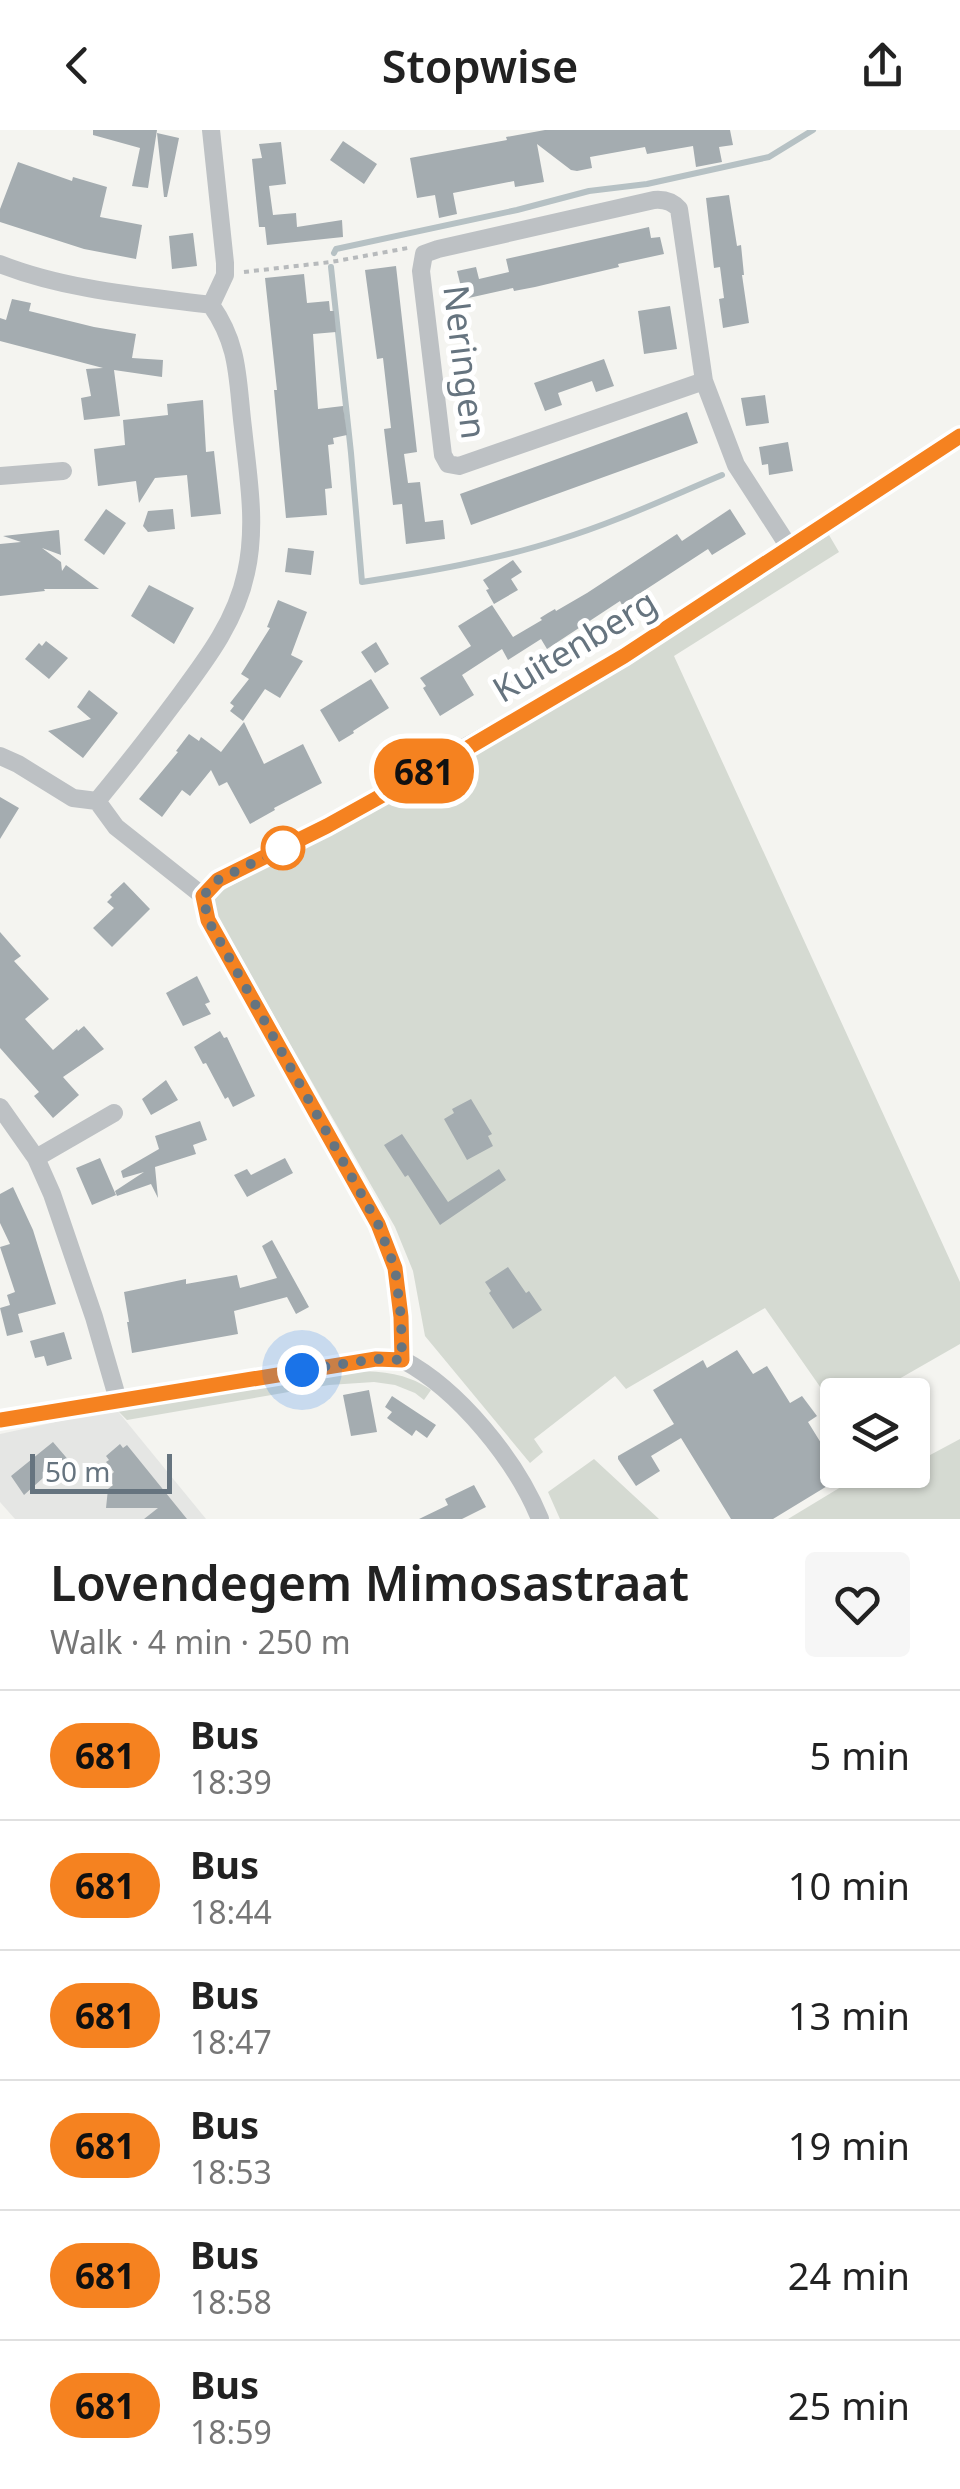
<!DOCTYPE html>
<meta charset="utf-8">
<style>
body{margin:0;font-family:"Noto Sans",sans-serif;background:#f6f6f6;color:#222;height:100vh;display:flex;flex-direction:column;font-size:38px;white-space:nowrap}
*{box-sizing:border-box;margin:0}
p{font-size:32px;color:#767676}
.icon{flex:none;width:55px;height:55px;fill:none;stroke:currentColor;stroke-width:2;stroke-linecap:round;stroke-linejoin:round}
.map{position:relative;height:1389px;overflow:hidden}
.sheet{display:flex;flex-direction:column;background:#fff;flex:1}
.sheet>*{flex:none}
.badge{padding:0 20px;border-radius:32px;font-size:35px;line-height:65px}
.tools{position:absolute;left:820px;top:1248px;display:grid;gap:20px}
.tools a{display:grid;place-items:center;width:110px;height:110px;border-radius:10px;background:#fff;box-shadow:0 2px 8px #0004;font-size:50px}
.scale{position:absolute;left:30px;bottom:25px;width:142px;box-sizing:border-box;padding-left:10px;border:5px solid #66747f;border-top:0;font-size:28px;line-height:35px;white-space:nowrap;color:#66747f;-webkit-text-stroke:8px #fff;paint-order:stroke}
.you{position:absolute;width:50px;height:50px;margin:-25px;border:8px solid #fff;border-radius:50%;background:#1a73e8;box-shadow:0 0 0 15px #1a73e833}
.map>.badge{position:absolute;translate:-50% -50%;box-shadow:0 0 0 5px #fff}
.round{display:grid;place-items:center;flex:none;width:105px;height:105px;border-radius:10px;background:#f6f6f6}
.headline{display:flex;align-items:center;justify-content:space-between;height:170px;padding:0 50px}
h1{font-size:48px;font-weight:600;line-height:75px}
ul{padding:0;list-style:none}
li{display:flex;align-items:center;gap:30px;height:130px;padding:0 50px;border-top:2px solid #e0e0e0}
li div{flex:1}
li b{display:block;font-size:38px}
li em{font-style:normal}
li .badge{min-width:110px;font-weight:700;text-align:center}
header{display:flex;justify-content:space-between;align-items:center;height:130px;padding:0 50px;background:#fff;font-size:45px;font-weight:600}
.map>svg:first-child{display:block}
.built{fill:#e5e6e4}
.green{fill:#d5dad2}
.lines{fill:none;stroke-linecap:round;stroke-linejoin:round}
.stream{stroke:#b6c1c4;stroke-width:6}
.building{fill:#a4acb0}
.path{stroke:#b7babc;stroke-width:4;stroke-dasharray:5 5;stroke-linecap:butt}
.street{stroke:#bdc1c4;stroke-width:18}
.line-casing{stroke:#fff;stroke-width:22}
.line{stroke:#f58220;stroke-width:15}
.walk{stroke:#66747f;stroke-width:10;stroke-dasharray:0 18}
.stop-dot{fill:#fff;stroke:#f58220;stroke-width:5}
.labels{text-anchor:middle;dominant-baseline:central;stroke-width:10;stroke-linejoin:round;paint-order:stroke}
.street-label{font-size:35px;fill:#66747f;stroke:#fff}
</style>
<header><svg class="icon" aria-label="back" viewBox="0 0 24 24"><path d="M15 5l-7 7 7 7"/></svg>Stopwise<svg class="icon" aria-label="share" viewBox="0 0 24 24"><path d="M12 15V3M7 8l5-5 5 5M5 13v7h14v-7"/></svg></header>
<div class="map">
<svg width="960" height="1389" viewBox="0 0 960 1389">
<rect width="100%" height="100%" fill="#f4f4f0"/>
<!-- built -->
<path class="built" d="M116 1279 206 1389H15L0 1372V1304Z"/>
<!-- green -->
<path class="green" d="M829 405 839 422 674 526 960 1152V1214L871 1265H838L837 1281 765 1178 626 1259 615 1246 534 1309 543 1322 530 1333 425 1206 413 1141 395 1097 207 769 437 644 667 510Z
M362 1241C388 1242 410 1245 431 1260L424 1270 415 1263 395 1255 374 1252 329 1255 127 1290 116 1279 325 1243Z
M960 1309V1389H788L869 1340H912L913 1331 917 1332Z
M594 1329 659 1389H560L548 1362Z"/>
<g class="lines">
<!-- stream -->
<path class="stream" d="M334 123 336 119 517 80 589 61 647 54 769 27 813 0
M331 137 351 323 362 452C427 442 496 430 558 410 614 393 667 368 722 345"/>
</g>
<!-- building -->
<path class="building" d="M93 0H157L148 58 132 56 140 18 93 5Z
M545 0H730L733 15 719 17 722 32 696 37 693 16 647 24 645 17 590 27 592 38 577 41 571 40 537 14 544 52 515 57 514 51 453 63 457 84 439 88 435 65 417 68 410 28 507 10 506 7Z
M157 3 179 8 167 67H164Z
M343 11 377 34 364 54 330 30Z
M281 12 286 54 269 56 273 85 296 83 297 97 342 90 343 107 267 115 265 97H259L252 29 262 28 259 14Z
M18 32 72 51 73 47 107 57 100 87 142 95 136 129 84 119 0 92V79Z
M729 65 737 116 741 115 744 145H742L749 193 723 198 719 169 724 168 720 137 714 138 706 68Z
M649 97 651 108 660 107 664 124 618 134 619 137 535 157 514 161 513 158 464 169 457 141 476 137 479 149 509 142 506 129Z
M193 103 197 136 172 139 169 106Z
M396 136 417 322 404 324 408 353 420 352 425 392 443 390 445 409 406 414 402 374 393 375 384 299 391 298 383 228 377 229 365 140Z
M304 144 307 173 329 171 330 181H334L336 202 313 204 318 279 343 276 347 305 333 308 334 314 328 315 332 358 325 359 327 385 286 388 274 260H277L265 148Z
M12 169 31 173 29 181 94 197 136 204 132 228 163 230 162 247 114 240 120 286 84 290 81 268 91 266 86 239 103 238 0 211V188L6 190Z
M670 176 677 219 644 224 638 181Z
M604 229 614 256 596 262 592 251 558 263 562 275 545 281 534 253Z
M765 265 769 293 746 296 741 268Z
M203 270 206 322 214 321 221 384 191 387 187 345 155 348 139 373 136 351 98 356 94 319 125 315 123 290 168 285 167 274Z
M687 282 698 313 471 395 460 364Z
M788 312 793 341 769 345 768 334 762 335 759 317Z
M106 379 126 393 104 425 84 410Z
M173 379 175 399 148 402 143 396 148 381Z
M730 379 746 404 712 425 708 419 622 475 620 471 547 519 541 509 508 530 502 519 462 545 474 565 440 586 423 558 426 556 420 548 471 516 458 496 492 475 513 507 542 490 540 488 548 483 555 479 556 481 587 463 677 404 682 411Z
M59 400 61 425 42 418 61 432 62 441 66 435 99 459H44L45 461 0 466V414L21 412 3 406Z
M288 418 314 421 311 445 285 442Z
M513 430 522 442 511 449 518 460 494 474 486 460 489 459 483 450Z
M149 455 194 478 174 514 131 486Z
M278 470 307 482 291 525 303 531 280 568 265 559 243 591 230 581 234 576 230 573 249 549 241 544 270 498 267 497Z
M46 511 68 528 49 549 25 529 39 513 42 516Z
M376 512 389 534 375 543 361 522Z
M371 549 389 578 353 601 354 603 339 612 320 580Z
M89 560 118 583 83 628 48 601 91 589 77 577Z
M244 592 264 634 303 614 322 653 274 678 275 680 250 694 227 652 219 656 211 640 190 666 182 660 162 687 139 669 178 622 176 621 189 604 199 611 201 607 221 622Z
M0 667 19 678 0 709Z
M124 752 150 779 112 817 93 798 114 778 107 772 112 767 110 765Z
M0 802 21 826 14 831 49 869 25 889 53 920 77 899 78 901 84 896 104 919 63 947 79 965 53 988 34 966 39 962 0 918Z
M197 846 210 872 205 874 211 884 183 896 166 863Z
M220 901 224 908 227 907 255 966 233 977 228 967 225 969 206 933 203 934 194 917Z
M166 950 178 970 151 985 142 969Z
M471 969 492 1004 488 1006 493 1016 467 1030 444 989 454 983 452 979Z
M200 991 207 1010 193 1015 196 1024 155 1037 158 1068 151 1054 117 1066 115 1061 144 1042 123 1048 121 1041 159 1019 155 1006Z
M402 1004 448 1072 499 1039 506 1050 440 1095 408 1045 405 1047 384 1015Z
M100 1028 116 1065 92 1075 76 1038Z
M285 1028 293 1043 247 1067 234 1045 247 1039 251 1045Z
M13 1057 33 1100 56 1174 18 1184 23 1202 7 1206 0 1178 10 1175 7 1165 15 1162 0 1117 10 1114 0 1093V1064Z
M272 1110 309 1177 296 1184 287 1167 234 1181 238 1204 132 1223 127 1192H129L124 1162 186 1149V1154L237 1145 240 1158 277 1148 262 1116Z
M508 1137 526 1163 529 1161 542 1180 513 1199 489 1163 491 1161 485 1152Z
M64 1202 72 1229 47 1236 44 1226 35 1228 30 1211Z
M737 1220 753 1244 767 1236 790 1273 802 1266 817 1286 808 1292 842 1347 773 1389H731L681 1308 651 1326 660 1341 636 1356 618 1329V1326L674 1294 653 1260 703 1230 707 1238Z
M369 1260 377 1302 351 1306 343 1265Z
M392 1266 436 1295 427 1308 416 1300 412 1306 387 1288 392 1282 385 1277Z
M53 1312 71 1333 58 1344 53 1339 24 1365 11 1346Z
M120 1314 123 1318 127 1315 187 1389H144L158 1378H106L108 1359 113 1355 107 1348 114 1342 106 1332 109 1330 106 1326Z
M474 1355 486 1377 462 1389H419L448 1375 445 1369Z"/>
<g class="lines">
<!-- path -->
<path class="path" d="M244 142 331 132 408 118"/>
<!-- street -->
<path class="street" d="M0 134C66 160 141 166 211 175
M704 251 459 336 448 334 443 325 421 141 424 124 438 119 654 70C664 69 672 71 679 79L704 251 736 335 789 417
M0 346 63 341
M0 626 18 634 73 668 97 671 116 697 203 766
M97 671C125 637 151 604 177 569 206 530 236 491 246 443 257 395 248 346 243 298 237 250 240 216 211 175L225 145V133L211 0
M0 977 36 1028 52 1064 94 1187 118 1270
M36 1028 114 983
M403 1230C459 1260 516 1330 540 1389
M0 1290 376 1229 403 1230 401 1187 395 1137 379 1094 208 790 203 766 217 750 327 696 624 526 960 306"/>
</g>
<g class="lines">
<!-- line casing -->
<g class="line-casing">
<path id="line" d="M0 1290 376 1229 402 1230 401 1187 395 1138 378 1094 208 790 203 766 218 750 327 696 471 616 624 526 960 306"/>
</g>
<!-- line -->
<use href="#line" class="line"/>
<!-- walk -->
<path class="walk" d="M283 718 218 750 203 766 208 790 378 1094 395 1138 401 1187 402 1230 376 1229 302 1240"/>
</g>
<!-- markers -->
<circle class="stop-dot" cx="283" cy="718" r="20"/>
<g class="labels">
<!-- street labels -->
<g class="street-label">
<text transform="translate(466 232) rotate(83)">Neringen</text>
<text transform="translate(574 515) rotate(-31)">Kuitenberg</text>
</g>
</g>
</svg>
<div class="tools">
<a><svg class="icon" aria-label="layers" viewBox="0 0 24 24"><path d="M12 4l9 5-9 5-9-5zM3 14l9 5 9-5"/></svg></a>
</div>
<div class="scale">50 m</div>
<div class="you" style="left:302px;top:1240px"></div>
<b class="badge" style="left:424px;top:641px;background:#f58220;color:#111">681</b>
</div>
<section class="sheet">
<div class="headline"><div><h1>Lovendegem Mimosastraat</h1><p>Walk · 4 min · 250 m</p></div><a class="round"><svg class="icon" aria-label="heart" viewBox="0 0 24 24"><path d="M12 20l-8-8c-3-5 5-10 8-4 3-6 11-1 8 4z"/></svg></a></div>
<ul>
<li><span class="badge" style="background:#f58220;color:#111">681</span><div><b>Bus</b><p>18:39</p></div><em>5 min</em></li>
<li><span class="badge" style="background:#f58220;color:#111">681</span><div><b>Bus</b><p>18:44</p></div><em>10 min</em></li>
<li><span class="badge" style="background:#f58220;color:#111">681</span><div><b>Bus</b><p>18:47</p></div><em>13 min</em></li>
<li><span class="badge" style="background:#f58220;color:#111">681</span><div><b>Bus</b><p>18:53</p></div><em>19 min</em></li>
<li><span class="badge" style="background:#f58220;color:#111">681</span><div><b>Bus</b><p>18:58</p></div><em>24 min</em></li>
<li><span class="badge" style="background:#f58220;color:#111">681</span><div><b>Bus</b><p>18:59</p></div><em>25 min</em></li>
</ul>
</section>
